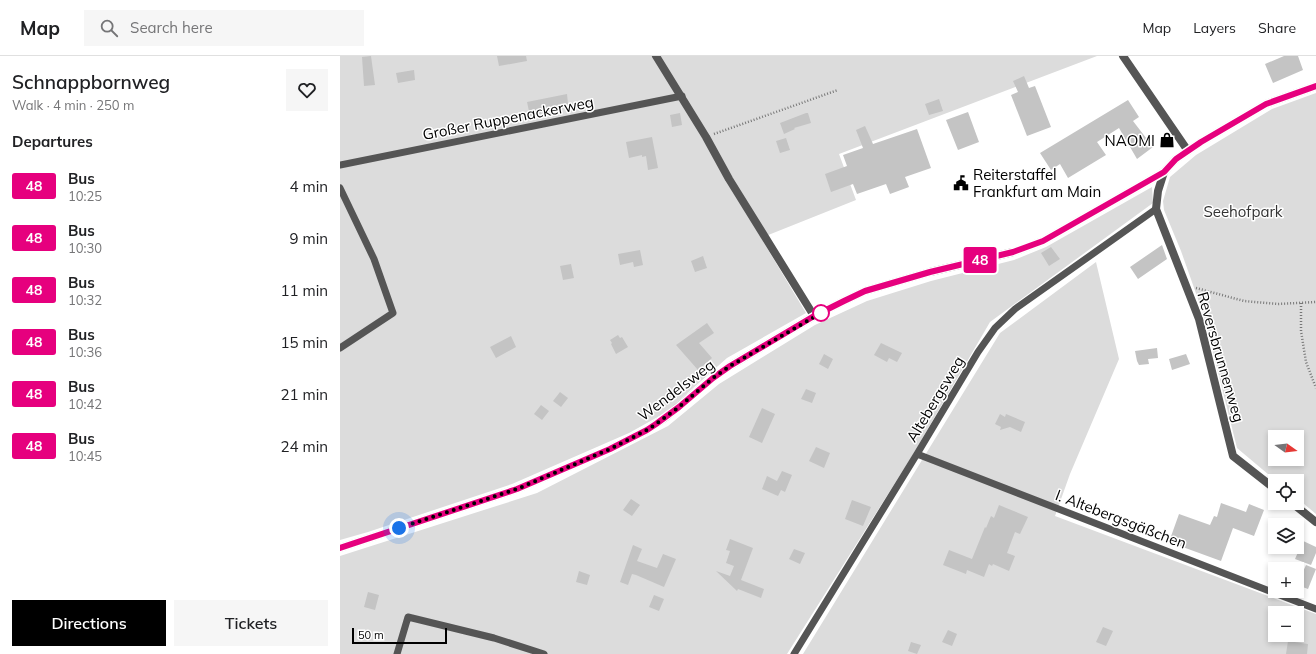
<!DOCTYPE html>
<meta charset="utf-8">
<style>
body{margin:0;font-family:Mulish,sans-serif;background:#f6f6f6;color:#202124;height:100vh;display:flex;flex-direction:column;font-size:15px;white-space:nowrap}
*{box-sizing:border-box;margin:0}
p{font-size:13px;color:#757577}
.icon{flex:none;width:22px;height:22px;fill:none;stroke:currentColor;stroke-width:2;stroke-linecap:round;stroke-linejoin:round}
.map{position:relative;flex:1;overflow:hidden}
.drawer{display:flex;flex-direction:column;background:#fff;width:340px}
.drawer>*{flex:none}
.badge{padding:0 8px;border-radius:3px;font-size:14px;line-height:26px}
.needle{width:26px;rotate:104deg}
.buttons{position:absolute;left:928px;top:374px;display:grid;gap:8px}
.buttons a{display:grid;place-items:center;width:36px;height:36px;border-radius:0px;background:#fff;box-shadow:0 2px 6px #0003;font-size:20px}
.scale{position:absolute;left:12px;bottom:10px;width:95px;box-sizing:border-box;padding-left:4px;border:2px solid #000;border-top:0;font-size:11px;line-height:14px;white-space:nowrap;color:#000;-webkit-text-stroke:3px #fff;paint-order:stroke}
.you{position:absolute;width:20px;height:20px;margin:-10px;border:3px solid #fff;border-radius:50%;background:#1a73e8;box-shadow:0 0 0 6px #1a73e833}
.map>.badge{position:absolute;translate:-50% -50%;box-shadow:0 0 0 2px #fff}
h2{padding:0 12px;font-size:15px;line-height:36px}
.round{display:grid;place-items:center;flex:none;width:42px;height:42px;border-radius:0px;background:#f6f6f6}
.overview{display:flex;align-items:center;justify-content:space-between;height:68px;padding:0 12px}
h1{font-size:19px;font-weight:600;line-height:30px}
.button{display:flex;gap:8px;margin-top:auto;padding:8px 12px}
.button a{flex:1;height:46px;border-radius:0px;background:#000;color:#fff;font-size:16px;font-weight:600;line-height:46px;text-align:center}
.button a+a{background:#f6f6f6;color:#202124}
ul{padding:0;list-style:none}
li{display:flex;align-items:center;gap:12px;height:52px;padding:0 12px}
li div{flex:1}
li b{display:block;font-size:15px}
li em{font-style:normal}
li .badge{min-width:44px;font-weight:700;text-align:center}
header{display:flex;align-items:center;gap:24px;box-sizing:border-box;height:56px;padding:0 20px;background:#fff;border-bottom:1px solid #e0e0e0}
header strong{font-size:19px}
nav{display:flex;gap:22px;margin-inline-start:auto;font-size:14px}
.search{width:280px;height:36px;background:#f6f6f6;display:flex;align-items:center;gap:10px;box-sizing:border-box;padding:0 14px;border-radius:0px;color:#757577;font-size:15px}
main{display:flex;flex:1;min-height:0}
.map>svg:first-child{display:block}
.green{fill:#dcdcdc;fill-rule:evenodd}
.building{fill:#c4c4c4}
.lines{fill:none;stroke-linecap:round;stroke-linejoin:round}
.path{stroke:#777;stroke-width:2.5;stroke-dasharray:1 2;stroke-linecap:butt}
.service{stroke:#555;stroke-width:7}
.minor{stroke:#555;stroke-width:8}
.line-casing{stroke:#fff;stroke-width:9}
.line{stroke:#e6007e;stroke-width:6}
.walk{stroke:#000;stroke-width:4;stroke-dasharray:0 7.2}
.stop-dot{fill:#fff;stroke:#e6007e;stroke-width:2}
.labels{text-anchor:middle;dominant-baseline:central;stroke-width:3;stroke-linejoin:round;paint-order:stroke}
.street-label{font-size:15px;fill:#000;stroke:#fff}
.poi-label{font-size:15px;fill:#000;stroke:#fff;text-anchor:end}
.park-label{font-size:15px;fill:#333;stroke:#fff}
</style>
<header>
<strong>Map</strong>
<div class="search"><svg class="icon" aria-label="search" viewBox="0 0 24 24"><circle cx="10" cy="10" r="6"/><path d="M15 15l6 6"/></svg>Search here</div>
<nav><a>Map</a><a>Layers</a><a>Share</a></nav>
</header>
<main>
<section class="drawer">
<div class="overview"><div><h1>Schnappbornweg</h1><p>Walk · 4 min · 250 m</p></div><a class="round"><svg class="icon" aria-label="heart" viewBox="0 0 24 24"><path d="M12 20l-8-8c-3-5 5-10 8-4 3-6 11-1 8 4z"/></svg></a></div>
<h2>Departures</h2>
<ul>
<li><span class="badge" style="background:#e6007e;color:#fff">48</span><div><b>Bus</b><p>10:25</p></div><em>4 min</em></li>
<li><span class="badge" style="background:#e6007e;color:#fff">48</span><div><b>Bus</b><p>10:30</p></div><em>9 min</em></li>
<li><span class="badge" style="background:#e6007e;color:#fff">48</span><div><b>Bus</b><p>10:32</p></div><em>11 min</em></li>
<li><span class="badge" style="background:#e6007e;color:#fff">48</span><div><b>Bus</b><p>10:36</p></div><em>15 min</em></li>
<li><span class="badge" style="background:#e6007e;color:#fff">48</span><div><b>Bus</b><p>10:42</p></div><em>21 min</em></li>
<li><span class="badge" style="background:#e6007e;color:#fff">48</span><div><b>Bus</b><p>10:45</p></div><em>24 min</em></li>
</ul>
<div class="button"><a>Directions</a><a>Tickets</a></div>
</section>
<div class="map">
<svg width="976" height="598" viewBox="0 0 976 598">
<rect width="100%" height="100%" fill="#fff"/>
<!-- green -->
<path class="green" d="M0 0H757L499 98 516 144 421 182 466 257 387 302 325 357 289 377 172 428 28 476 0 484Z
M976 37V458L957 442V425H936L897 392 864 260 841 195 824 154 823 145 830 121 856 99 932 53ZM935 381H957V403H935Z
M812 131 813 147 650 266 572 400 447 598H0V500L197 437 328 370 379 328 475 269 527 245 591 225 674 204 706 191Z
M756 206 779 303 730 418 715 460 976 558V598H463L660 277ZM935 557H957V579H935Z"/>
<!-- building -->
<path class="building" d="M31 0 35 29 24 30 22 1Z
M157 0H186L187 5 159 10Z
M944 0H958L963 14 933 27 925 8Z
M74 14 75 24 58 27 56 17Z
M684 20 689 32 695 30 711 71 687 80 671 39 678 36 673 25Z
M227 38 228 48 223 49V51L203 55V57L190 60 187 46Z
M599 43 603 55 589 59 585 48Z
M788 44 799 61 793 65 813 91 797 103 779 72 757 86 766 99 728 122 720 108 711 114 700 97Z
M628 56 639 86 618 94 606 64Z
M340 57 342 69 332 71 330 59Z
M466 57H468L471 67 454 72 455 73 444 78 440 67Z
M525 70 533 88 577 73 591 112 565 121 569 131 550 138 546 128 517 138 513 128 491 136 485 118 507 110 503 99 523 92 516 74Z
M312 81 318 112 308 114 306 100 302 101V99L289 102 286 86Z
M446 82 450 94 440 97 436 85Z
M822 189 827 203 798 223 790 211Z
M711 191 720 203 709 210 701 197Z
M300 194 303 209 294 211 293 206 280 209 278 198Z
M363 200 367 212 355 216 351 205Z
M231 208 234 222 223 224 220 210Z
M367 267 374 277 359 287 372 302 358 314 336 289Z
M278 279 280 282 282 281 288 291 276 298 271 288 272 287 270 284Z
M171 280 176 291 156 302 150 291Z
M541 287 562 297 557 306 549 302 547 306 534 299Z
M817 292 818 302 808 303 809 308 799 309 797 305 795 295Z
M484 298 493 303 488 313 479 308Z
M846 298 850 308 832 314 829 303Z
M466 333 476 337 472 347 461 343Z
M220 336 228 342 221 351 213 345Z
M201 349 209 355 202 364 194 358Z
M422 352 435 358 422 387 409 381Z
M660 358 665 361 666 358 685 366 681 376 670 371 660 374 661 371 655 368Z
M476 391 490 397 484 412 469 405Z
M442 415 452 419 445 436 441 434 438 440 422 433 427 420 437 425Z
M291 443 300 449 292 460 283 454Z
M512 444 531 451 523 470 505 463Z
M881 447 906 456 909 448 924 454 914 480 893 472 881 505 829 486 839 458 870 469 874 460 877 461Z
M659 449 688 461 680 478 675 476 667 497 675 500 669 515 653 508 652 510 649 508 644 521 627 514 626 518 603 509 609 494 632 503 645 471 646 472 651 460 654 462Z
M390 483 413 492 401 524 424 533 421 542 398 533 397 535 376 515 390 520 394 510 386 507 390 495 386 494Z
M959 483 976 491V497L971 509 955 503 959 494 955 493 957 491Z
M293 489 302 493 297 505 317 512 323 498 336 503 324 531 296 519 292 518 288 529 280 526Z
M454 493 465 497 460 508 449 503Z
M966 509 976 513 968 533 957 529Z
M239 515 250 519 247 529 236 526Z
M28 536 39 539 35 554 24 551Z
M314 539 324 543 319 555 309 551Z
M763 571 773 575 766 590 756 586Z
M608 574 617 578 612 590 602 586Z
M948 585 968 588 967 598H946Z
M571 586 581 589 577 598 568 595Z"/>
<g class="lines">
<!-- path -->
<path class="path" d="M374 78 498 34
M856 232 904 245 938 248 976 246
M961 247V275L966 306 976 332"/>
<!-- service -->
<path class="service" d="M0 109 342 40
M0 132 34 203 53 257 0 292
M577 398 976 553
M57 598 68 561 154 582 204 598
M454 598 577 398 638 296 655 272 675 253 816 153"/>
<!-- minor -->
<path class="minor" d="M316 0 366 81 389 123 474 260
M783 0 848 95
M824 116 818 135 816 153 859 263 893 400 935 433
M952 447 976 466
M0 492 177 433 270 393 307 374 326 361 373 322 390 310 474 260 504 245 525 235 590 216 673 196 703 185 824 116 836 103 861 86 926 48 976 30"/>
</g>
<g class="lines">
<!-- line casing -->
<g class="line-casing">
<path id="line" d="M0 492 177 433 270 393 307 374 316 368 339 351 373 322 390 310 474 260 504 245 525 235 590 216 673 196 703 185 824 116 836 103 861 86 926 48 976 30"/>
</g>
<!-- line -->
<use href="#line" class="line"/>
<!-- walk -->
<path class="walk" d="M59 472 177 433 270 393 307 374 316 368 339 351 373 322 390 310 481 257"/>
</g>
<!-- icons -->
<defs>
<g id="shop-bare" transform="scale(1.2)"><path d="M-5-2.5h2.3a2.7 3.5 0 0 1 5.4 0H5L5.5 6h-11ZM-1.5-2.5h3a1.5 2.3 0 0 0-3 0Z" fill="#000" stroke="#fff" stroke-width="2.5" paint-order="stroke"/></g>
<g id="civic-bare" transform="scale(1.2)"><path d="M-.6-6.5H3V-4.5H.6V-3L4-1V1h2V6H-6V1h2V-1L-.6-3ZM-1.2 2.5V6h2.4V2.5Z" fill="#000" stroke="#fff" stroke-width="2.5" paint-order="stroke"/></g>
</defs>
<g fill-rule="evenodd">
<use href="#shop-bare" x="827" y="84"/>
<use href="#civic-bare" x="621" y="127"/>
</g>
<!-- markers -->
<circle class="stop-dot" cx="481" cy="257" r="8"/>
<g class="labels">
<!-- street labels -->
<g class="street-label">
<text transform="translate(168 62) rotate(-11)">Großer Ruppenackerweg</text>
<text transform="translate(881 301) rotate(74)">Reversbrunnenweg</text>
<text transform="translate(336 334) rotate(-37)">Wendelsweg</text>
<text transform="translate(595 343) rotate(-59)">Altebergsweg</text>
<text transform="translate(781 463) rotate(21)">I. Altebergsgäßchen</text>
</g>
<!-- poi labels -->
<g class="poi-label">
<text x="815" y="84">NAOMI</text>
<text x="633" y="118" text-anchor="start">Reiterstaffel<tspan x="633" dy="17">Frankfurt am Main</tspan></text>
</g>
<!-- park labels -->
<g class="park-label">
<text x="903" y="155">Seehofpark</text>
</g>
</g>
</svg>
<div class="buttons">
<a><svg class="needle" viewBox="-14 -14 28 28"><path d="M0-13l5 13h-10z" fill="#e53935"/><path d="M0 13l5-13h-10z" fill="#757577"/></svg></a>
<a><svg class="icon" aria-label="locate" viewBox="0 0 24 24"><circle cx="12" cy="12" r="6"/><path d="M12 2v4M12 18v4M2 12h4M18 12h4"/></svg></a>
<a><svg class="icon" aria-label="layers" viewBox="0 0 24 24"><path d="M12 4l9 5-9 5-9-5zM3 14l9 5 9-5"/></svg></a>
<a>+</a>
<a>−</a>
</div>
<div class="scale">50 m</div>
<div class="you" style="left:59px;top:472px"></div>
<b class="badge" style="left:640px;top:204px;background:#e6007e;color:#fff">48</b>
</div>
</main>
